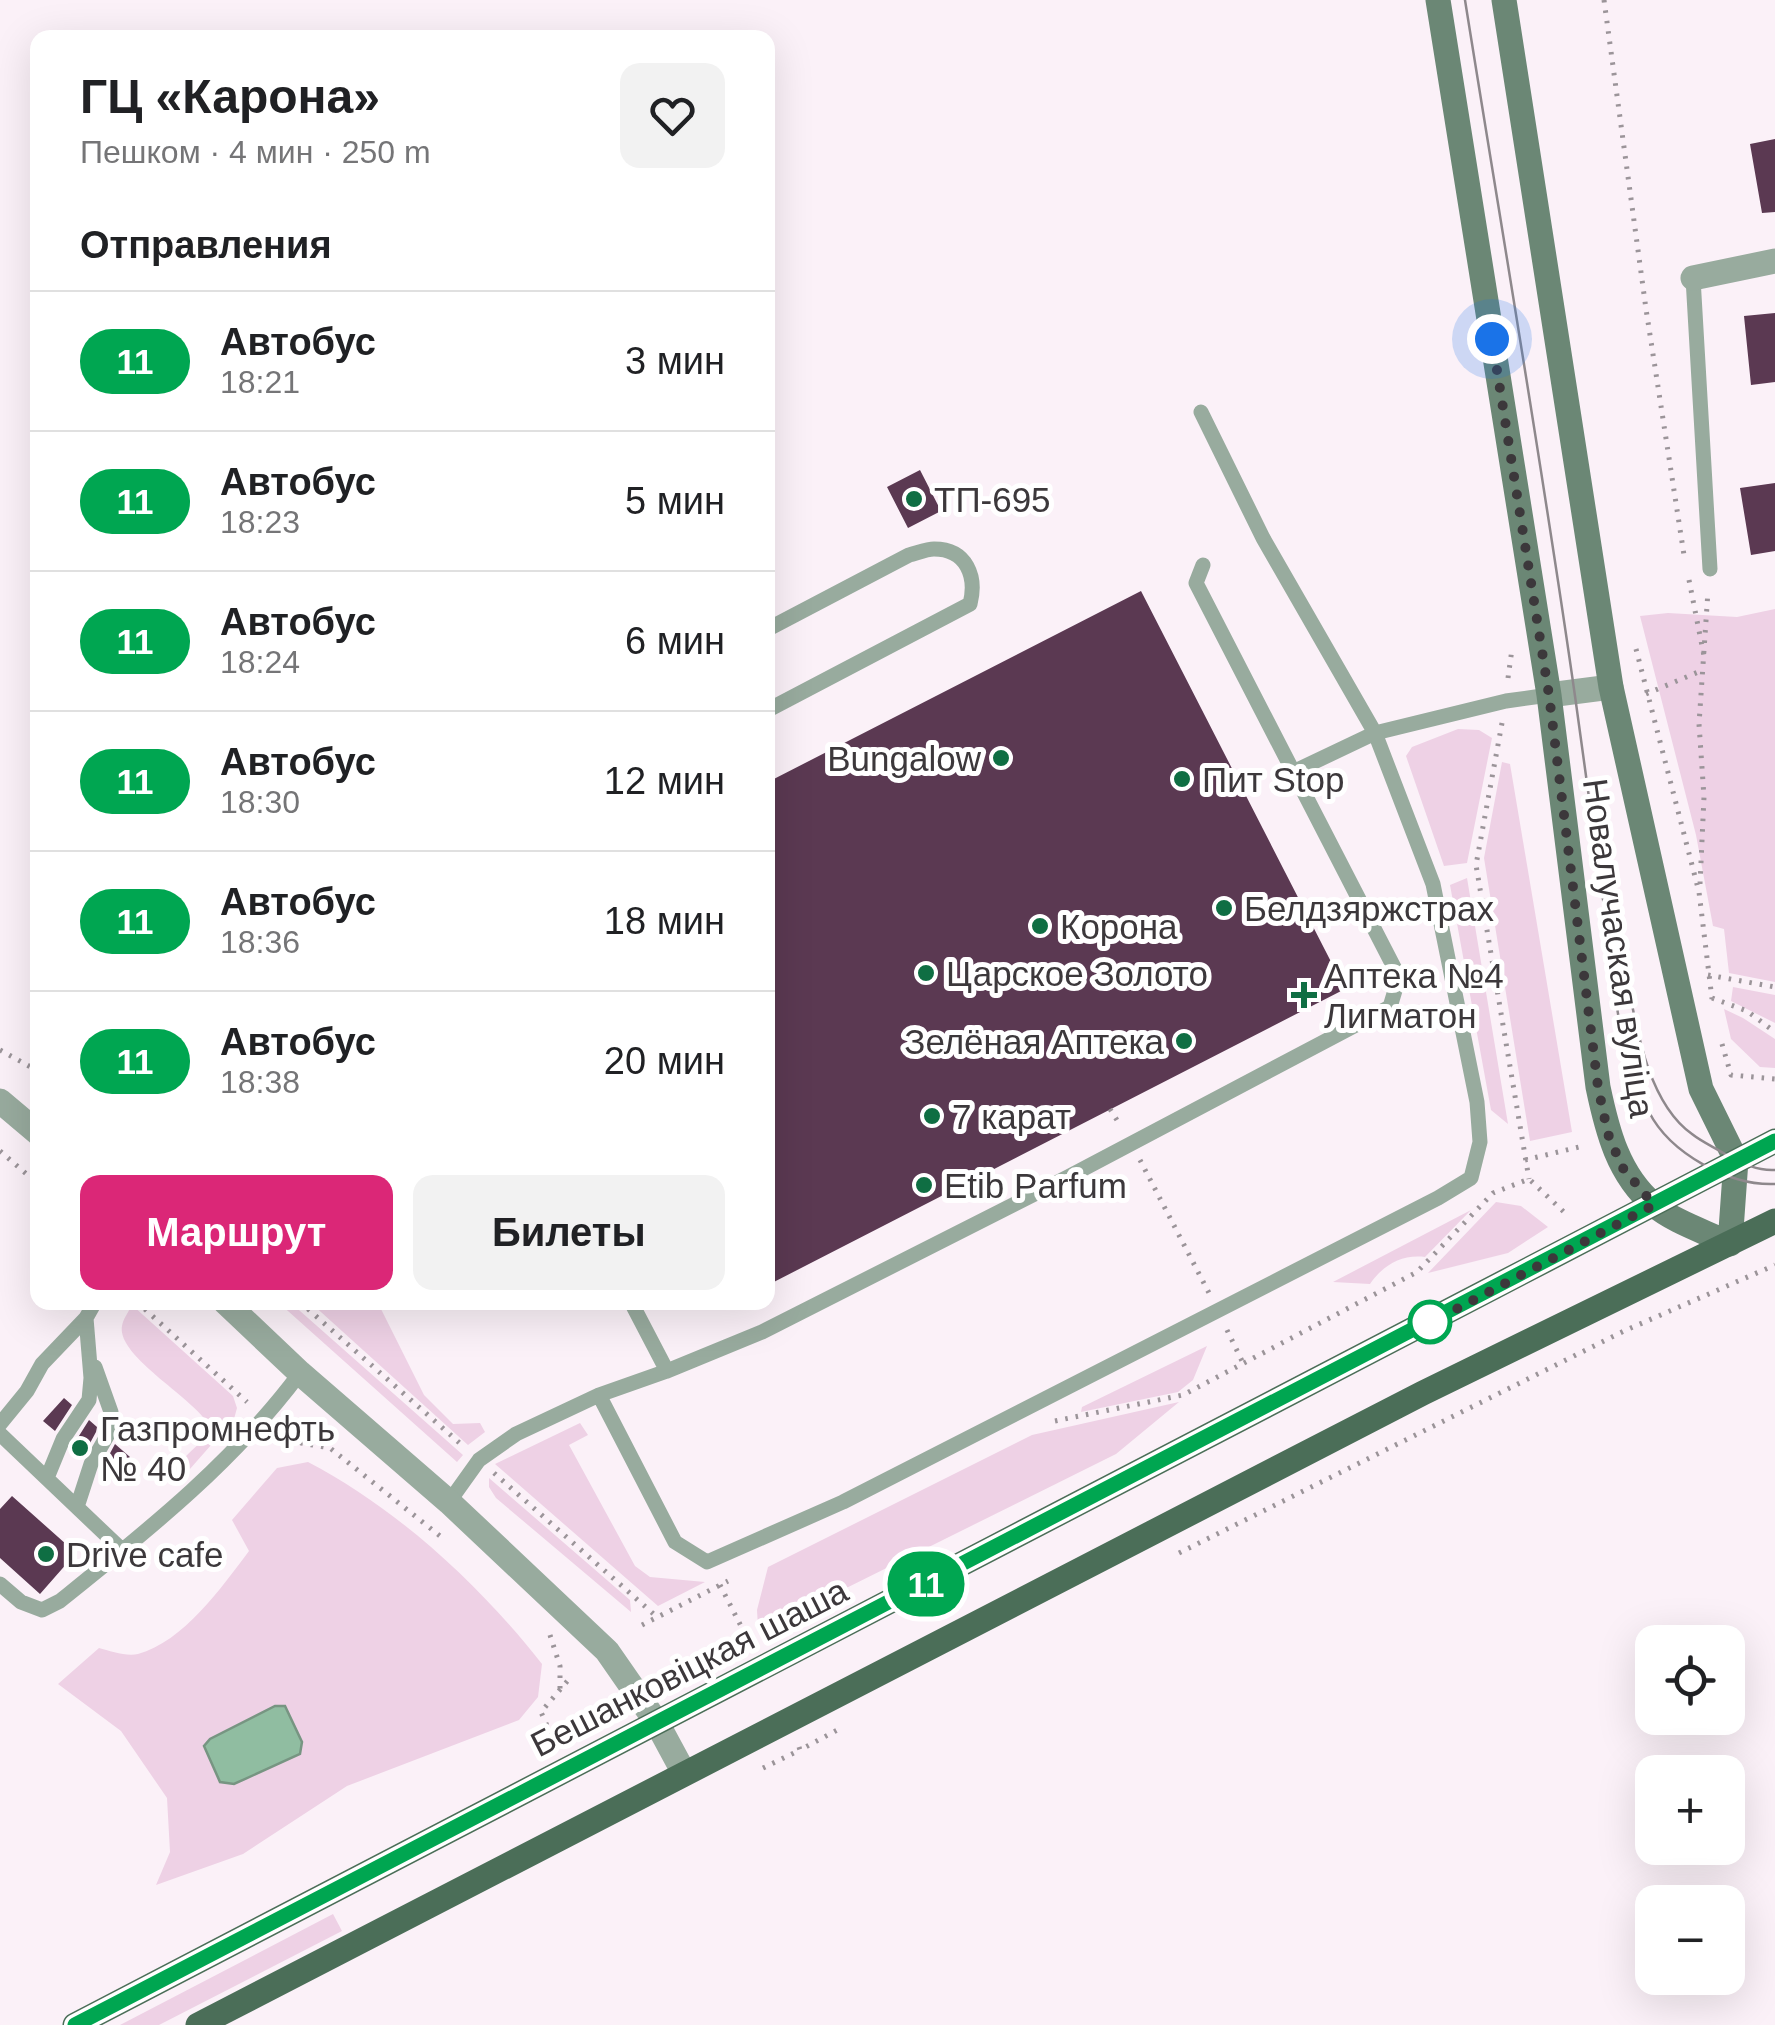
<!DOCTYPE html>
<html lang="ru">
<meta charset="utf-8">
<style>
body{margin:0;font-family:Helvetica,sans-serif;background:#f2f2f2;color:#202124;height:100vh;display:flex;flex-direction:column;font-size:38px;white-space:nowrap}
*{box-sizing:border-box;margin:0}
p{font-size:32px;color:#757577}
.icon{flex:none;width:55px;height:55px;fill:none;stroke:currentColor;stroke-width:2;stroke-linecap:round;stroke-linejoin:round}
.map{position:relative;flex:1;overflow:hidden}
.panel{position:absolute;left:30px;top:30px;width:745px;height:1280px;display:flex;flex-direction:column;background:#fff;border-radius:20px;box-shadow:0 10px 40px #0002}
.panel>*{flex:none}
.badge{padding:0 20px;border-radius:32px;font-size:35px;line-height:65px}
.buttons{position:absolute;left:1635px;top:1625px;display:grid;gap:20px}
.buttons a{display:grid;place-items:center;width:110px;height:110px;border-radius:20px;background:#fff;box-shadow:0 10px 40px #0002;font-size:50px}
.you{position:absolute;width:50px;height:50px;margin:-25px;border:8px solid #fff;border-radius:50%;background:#1a73e8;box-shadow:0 0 0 15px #1a73e833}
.map>.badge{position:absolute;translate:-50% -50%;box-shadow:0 0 0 5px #fff}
h2{padding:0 50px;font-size:38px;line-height:90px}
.round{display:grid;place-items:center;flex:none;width:105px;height:105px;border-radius:20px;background:#f2f2f2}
.summary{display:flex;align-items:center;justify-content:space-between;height:170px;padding:0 50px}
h1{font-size:48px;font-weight:700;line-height:75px}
.primary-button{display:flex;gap:20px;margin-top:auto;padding:20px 50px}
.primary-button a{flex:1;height:115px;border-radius:20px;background:#db2777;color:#fff;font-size:40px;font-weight:700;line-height:115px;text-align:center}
.primary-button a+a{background:#f2f2f2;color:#202124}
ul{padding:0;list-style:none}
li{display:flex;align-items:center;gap:30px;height:140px;padding:0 50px;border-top:2px solid #e0e0e0}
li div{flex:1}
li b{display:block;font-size:38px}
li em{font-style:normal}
li .badge{min-width:110px;font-weight:700;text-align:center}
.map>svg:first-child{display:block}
.green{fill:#eed1e5}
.water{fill:#90bda1;stroke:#779582;stroke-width:2.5}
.building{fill:#5b3952}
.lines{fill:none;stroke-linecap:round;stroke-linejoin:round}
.path{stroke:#9b9499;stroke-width:5;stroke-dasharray:2.5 8;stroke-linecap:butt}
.service{stroke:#98ab9e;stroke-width:15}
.minor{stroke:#98ab9e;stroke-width:25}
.tertiary{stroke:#98ab9e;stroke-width:25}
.secondary{stroke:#6b8775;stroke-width:25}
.primary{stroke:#4b6e58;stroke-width:25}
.tram{stroke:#8e888c;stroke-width:2.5}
.line-casing{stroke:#fff;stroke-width:22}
.line{stroke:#00a651;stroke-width:15}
.walk{stroke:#3c383b;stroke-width:10;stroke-dasharray:0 18}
.poi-dot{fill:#0f6e43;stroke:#fff;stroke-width:4}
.stop-dot{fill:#fff;stroke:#00a651;stroke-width:5}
.labels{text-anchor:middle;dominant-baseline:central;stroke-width:10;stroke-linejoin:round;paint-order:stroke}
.poi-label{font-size:35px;fill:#3c383b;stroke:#fff;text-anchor:start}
.street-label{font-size:35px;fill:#3c383b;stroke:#fff}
</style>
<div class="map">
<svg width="1775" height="2025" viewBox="0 0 1775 2025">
<rect width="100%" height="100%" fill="#fbf1f8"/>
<!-- green -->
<path class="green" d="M1775 609V982L1729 973 1724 929 1713 926 1696 835 1640 616 1668 613 1737 617Z
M1458 729 1479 730 1492 738 1467 863 1444 866 1406 756 1412 747Z
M1502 762 1510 764 1572 1132 1530 1141 1484 858Z
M1467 878 1508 1124 1491 1110 1450 885Z
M1733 987 1775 995V1023L1731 1001Z
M1724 1009 1743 1018 1775 1039V1068L1760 1067 1731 1039Z
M1496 1202 1521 1206 1548 1227 1508 1253 1428 1273Z
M1471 1210 1425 1257C1402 1254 1383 1265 1370 1284L1333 1282Z
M279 1303H291L463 1455 457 1462Z
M311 1303H378L424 1395 453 1424 480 1423 485 1432 468 1445Z
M132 1305 233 1396 237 1408 234 1419 182 1478 177 1473C180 1455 202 1445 211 1430 204 1403 116 1358 122 1326 123 1319 129 1311 132 1305Z
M1207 1346 1193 1380 1178 1392 1081 1412 1082 1407Z
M1179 1402 1116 1454 792 1615 758 1627 757 1610 768 1567 1032 1435Z
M580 1423 588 1435 569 1445 635 1566 650 1577 705 1582 658 1606 495 1464Z
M308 1462C398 1509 480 1585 542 1664L538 1697 519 1720 347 1786 243 1854 156 1885 170 1852 167 1798 121 1731 58 1684 99 1648C110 1651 127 1657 138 1654 183 1642 222 1587 249 1551L232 1520 277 1468Z
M489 1478 630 1600 631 1612 496 1498 489 1487Z
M333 1914 342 1931 159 2025H120Z"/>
<!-- water -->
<path class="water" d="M275 1706H285L302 1742 300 1754 234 1784 220 1782 204 1746 210 1739Z"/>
<!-- building -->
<path class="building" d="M1775 139V212L1762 213 1750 144Z
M1775 313V382L1751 385 1744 316Z
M920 470 941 511 908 528 887 487Z
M1775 483V551L1751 555 1740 488Z
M1141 591 1345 989 768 1285V782Z
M64 1398 72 1405 55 1431 43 1421Z
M89 1420 97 1427 96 1432 83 1456 72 1447Z
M115 1444 130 1457 109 1480 100 1472Z
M12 1496 76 1553 40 1594 0 1558V1509Z"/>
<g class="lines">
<!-- path -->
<path class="path" d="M1604 0 1646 309 1684 555
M1689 580 1704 656
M1636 649 1699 892 1712 999
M1508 678 1512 649
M1646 694 1703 670
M1502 723 1476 865 1529 1179
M1700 884 1704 797 1699 724 1708 591
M1708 975 1775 987
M1712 998 1747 1011 1775 1032
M1722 1044 1731 1075 1775 1079
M0 1050 38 1071
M1110 1109 1120 1125
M0 1151 38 1184
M1140 1160 1209 1293
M1525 1160 1579 1147
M137 1302 247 1402
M300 1302 463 1446
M1227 1330 1243 1363
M1055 1421 1183 1395 1417 1272 1493 1193 1529 1179 1565 1213
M283 1431 301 1443 330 1448 445 1540
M494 1473 657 1617
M1179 1553 1624 1331 1775 1265
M720 1585 743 1630
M642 1625 728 1581
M550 1635 560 1666V1690
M551 1735 541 1712 570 1678
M799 1747 800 1750 841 1728
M763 1768 800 1750"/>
<!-- service -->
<path class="service" d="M1693 278 1710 569
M768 629 909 555C917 553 927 549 934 549 967 549 977 577 970 604L768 710
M1293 772 1375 733 1506 701 1549 695
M631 1302 667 1371
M599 1395 675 1542 707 1562 843 1502 1438 1198 1471 1178 1480 1142 1477 1102 1433 884 1375 733 1263 538 1201 412
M0 1424 27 1391 42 1364 86 1318 95 1302
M0 1434 123 1551
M47 1478 63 1439 89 1400 91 1378 86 1318
M449 1502 479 1460 516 1434 599 1395 667 1371 762 1332 1068 1177 1390 1007 1399 977 1196 583 1203 565
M77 1507 91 1464 107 1436 111 1412 95 1367
M0 1584 21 1602 42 1610 60 1601C147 1531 233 1463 300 1373"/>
<!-- minor -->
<path class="minor" d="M1693 278 1775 261
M1549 695 1611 687"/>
<!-- tertiary -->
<path class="tertiary" d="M0 1101 38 1133
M225 1302 300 1373 449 1502 607 1651 657 1723 684 1773"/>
<!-- secondary -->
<path class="secondary" d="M1438 0 1549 695 1598 1087C1607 1130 1618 1175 1654 1205 1674 1222 1706 1232 1730 1244L1736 1160 1701 1089 1611 687 1504 0"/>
<!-- primary -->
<path class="primary" d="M75 2025 1775 1141
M198 2025 1423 1393 1775 1221"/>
<!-- tram -->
<path class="tram" d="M1465 0C1502 232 1542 464 1575 696 1586 771 1595 846 1606 921 1614 986 1618 1054 1649 1112 1670 1153 1729 1186 1775 1184
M1626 974C1636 1025 1647 1102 1692 1134 1702 1142 1714 1147 1725 1154 1742 1163 1756 1171 1775 1170"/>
</g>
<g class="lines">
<!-- line casing -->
<g class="line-casing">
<path id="line" d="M75 2025 1775 1141"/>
</g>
<!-- line -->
<use href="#line" class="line"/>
<!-- walk -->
<path class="walk" d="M1430 1322 1428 1324 1654 1205 1622 1167 1608 1134 1598 1087 1549 695 1492 339"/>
</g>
<!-- markers -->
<g class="poi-dot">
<circle cx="914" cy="499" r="10"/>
<circle cx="1001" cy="758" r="10"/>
<circle cx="1182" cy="779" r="10"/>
<circle cx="1224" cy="908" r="10"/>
<circle cx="1040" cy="926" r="10"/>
<circle cx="926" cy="973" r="10"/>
<path d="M1299 980h10v10h10v10h-10v10h-10v-10h-10v-10h10z"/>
<circle cx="1184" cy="1041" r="10"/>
<circle cx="932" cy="1116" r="10"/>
<circle cx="924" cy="1185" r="10"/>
<circle cx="80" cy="1448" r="10"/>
<circle cx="46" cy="1554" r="10"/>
</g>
<circle class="stop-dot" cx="1430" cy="1322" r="20"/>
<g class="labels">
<!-- poi labels -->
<g class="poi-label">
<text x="934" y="499">ТП-695</text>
<text x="981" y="758" text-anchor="end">Bungalow</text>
<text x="1202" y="779">Пит Stop</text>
<text x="1244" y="908">Белдзяржстрах</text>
<text x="1060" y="926">Корона</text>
<text x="946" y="973">Царское Золото</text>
<text x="1324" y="975">Аптека №4<tspan x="1324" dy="40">Лигматон</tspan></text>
<text x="1164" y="1041" text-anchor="end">Зелёная Аптека</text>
<text x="952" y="1116">7 карат</text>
<text x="944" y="1185">Etib Parfum</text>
<text x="100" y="1428">Газпромнефть<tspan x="100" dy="40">№ 40</tspan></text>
<text x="66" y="1554">Drive cafe</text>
</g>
<!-- street labels -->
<g class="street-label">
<text transform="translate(1619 948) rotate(82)">Новалучаская вуліца</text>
<text transform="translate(689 1667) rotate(-27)">Бешанковіцкая шаша</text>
</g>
</g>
</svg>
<div class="buttons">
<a><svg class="icon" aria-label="locate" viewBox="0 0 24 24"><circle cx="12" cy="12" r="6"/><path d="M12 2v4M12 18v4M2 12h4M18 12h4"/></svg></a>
<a>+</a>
<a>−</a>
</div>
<div class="you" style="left:1492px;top:339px"></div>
<b class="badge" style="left:926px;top:1584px;background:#00a651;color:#fff">11</b>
<section class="panel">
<div class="summary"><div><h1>ГЦ «Карона»</h1><p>Пешком · 4 мин · 250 m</p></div><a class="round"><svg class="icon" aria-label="heart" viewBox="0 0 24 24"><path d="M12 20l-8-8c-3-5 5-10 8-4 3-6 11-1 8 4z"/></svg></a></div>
<h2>Отправления</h2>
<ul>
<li><span class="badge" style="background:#00a651;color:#fff">11</span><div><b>Автобус</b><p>18:21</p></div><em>3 мин</em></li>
<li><span class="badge" style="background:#00a651;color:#fff">11</span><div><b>Автобус</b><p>18:23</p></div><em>5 мин</em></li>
<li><span class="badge" style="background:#00a651;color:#fff">11</span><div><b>Автобус</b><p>18:24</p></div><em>6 мин</em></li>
<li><span class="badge" style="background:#00a651;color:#fff">11</span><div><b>Автобус</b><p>18:30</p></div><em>12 мин</em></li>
<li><span class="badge" style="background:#00a651;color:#fff">11</span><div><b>Автобус</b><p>18:36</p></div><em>18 мин</em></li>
<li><span class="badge" style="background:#00a651;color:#fff">11</span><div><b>Автобус</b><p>18:38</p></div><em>20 мин</em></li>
</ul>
<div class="primary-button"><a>Маршрут</a><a>Билеты</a></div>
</section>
</div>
